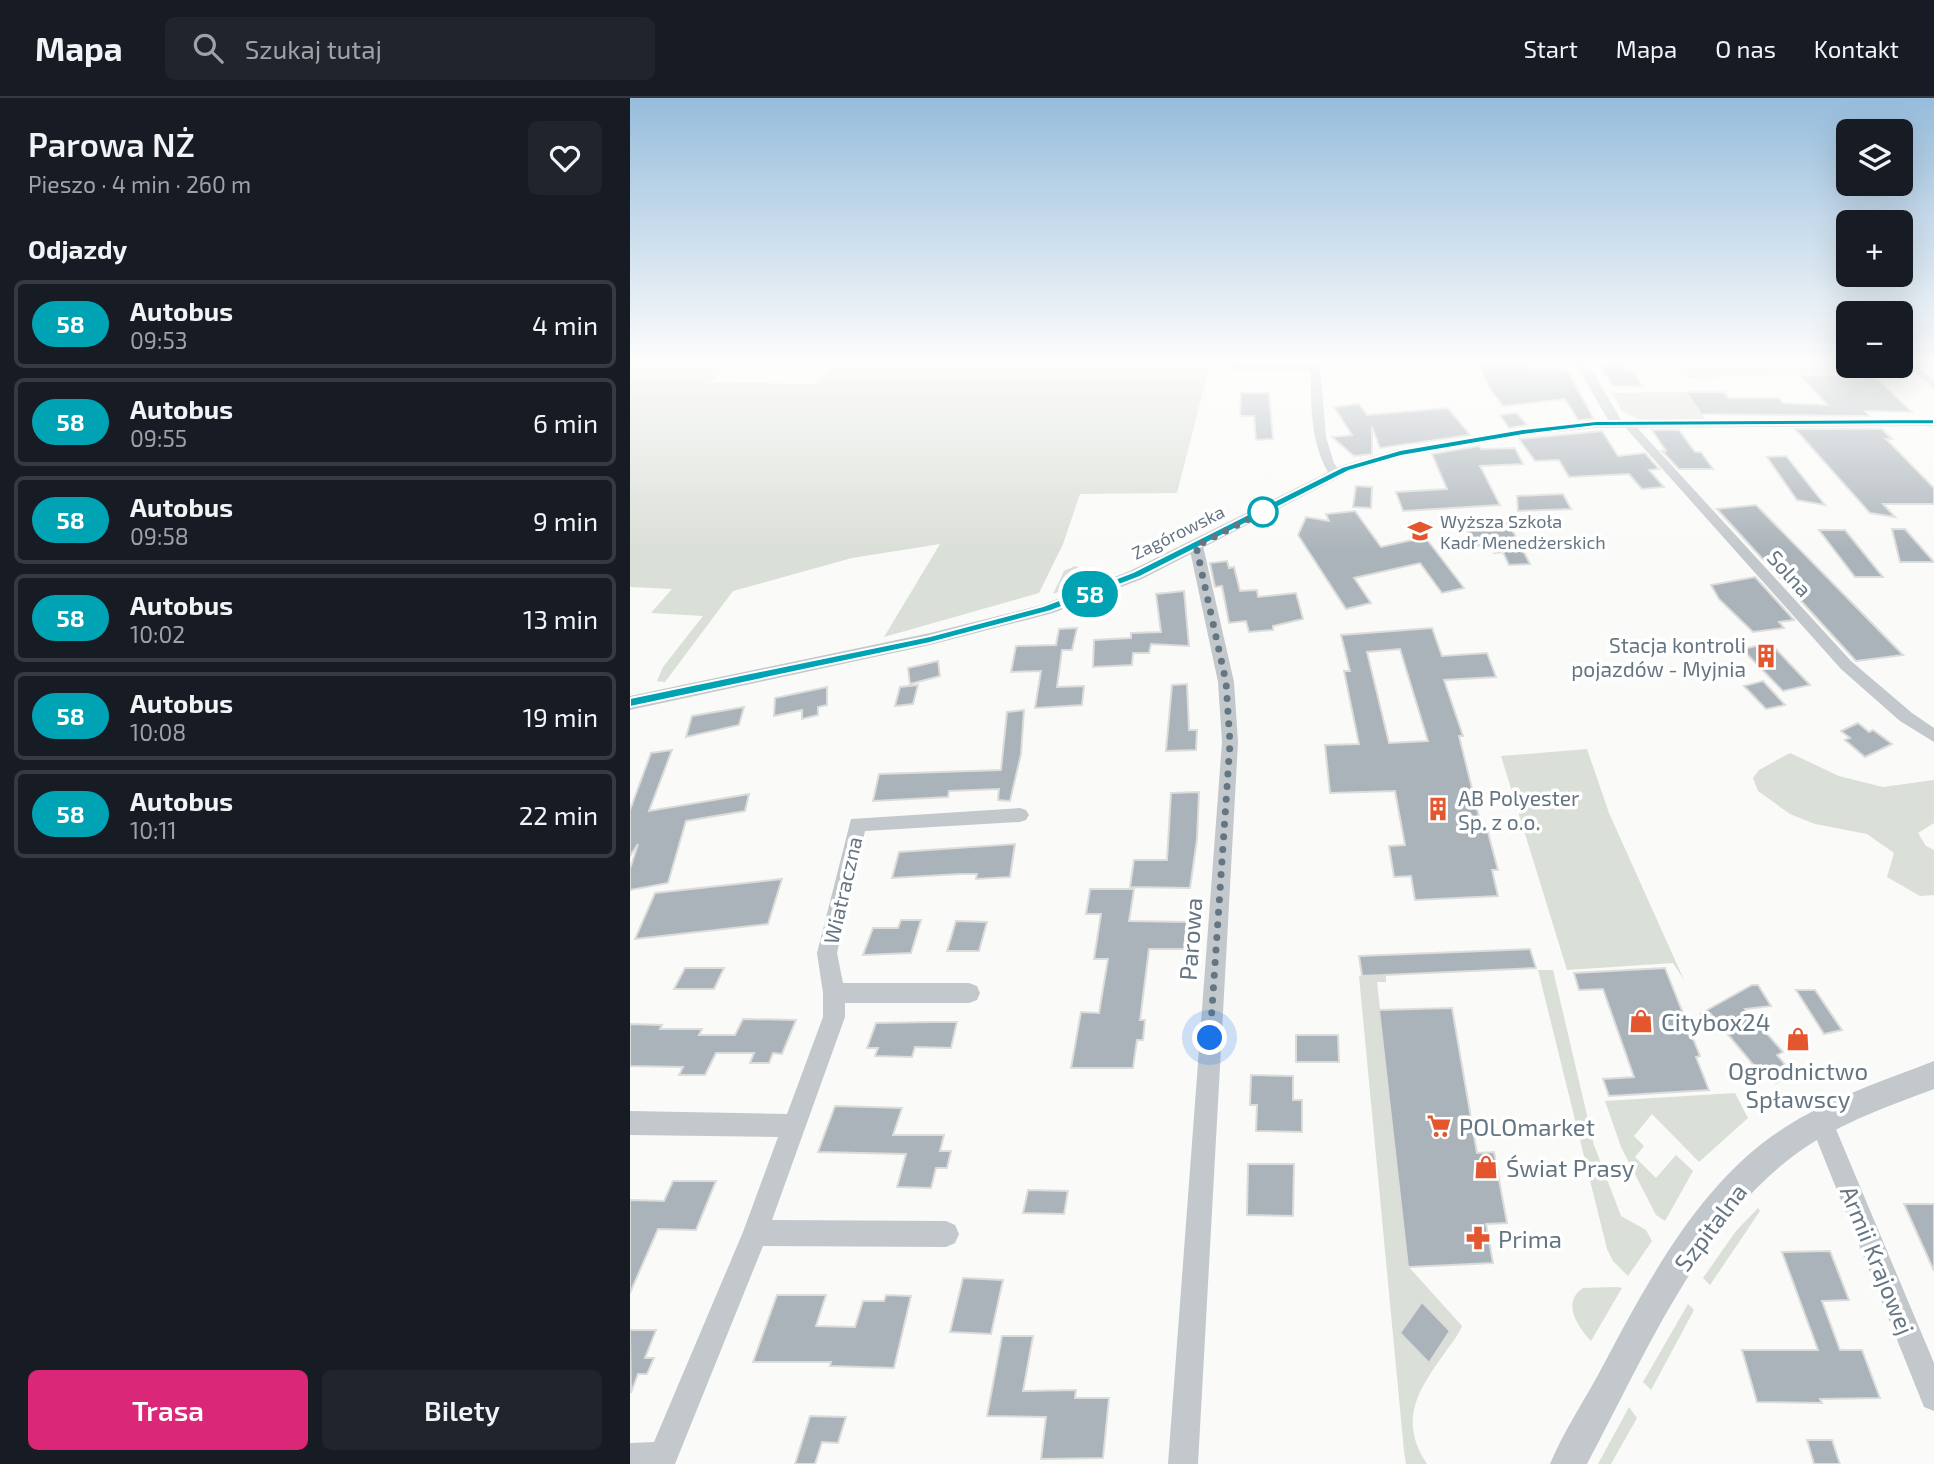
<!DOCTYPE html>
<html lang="pl">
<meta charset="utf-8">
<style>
body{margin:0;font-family:"Exo 2",sans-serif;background:#20242c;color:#f1f3f6;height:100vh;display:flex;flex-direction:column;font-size:26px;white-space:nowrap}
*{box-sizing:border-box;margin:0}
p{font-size:23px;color:#9ea1a6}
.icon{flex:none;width:38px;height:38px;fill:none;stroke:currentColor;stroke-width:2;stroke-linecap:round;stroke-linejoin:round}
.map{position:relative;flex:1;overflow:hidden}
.panel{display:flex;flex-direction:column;background:#171b24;width:630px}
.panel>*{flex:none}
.badge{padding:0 14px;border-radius:23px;font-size:24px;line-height:46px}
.buttons{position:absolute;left:1206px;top:21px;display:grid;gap:14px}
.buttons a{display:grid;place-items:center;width:77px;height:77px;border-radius:10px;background:#171b24;box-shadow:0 7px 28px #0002;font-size:35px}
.you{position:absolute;width:35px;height:35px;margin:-18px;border:5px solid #fff;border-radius:50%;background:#1a73e8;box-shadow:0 0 0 10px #1a73e833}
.map>.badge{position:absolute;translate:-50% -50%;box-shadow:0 0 0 4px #fff}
h2{padding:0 28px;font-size:26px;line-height:63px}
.round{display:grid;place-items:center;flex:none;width:74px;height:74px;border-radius:10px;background:#20242c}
.headline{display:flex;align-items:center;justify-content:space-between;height:119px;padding:0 28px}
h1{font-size:33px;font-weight:600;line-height:52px}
.cta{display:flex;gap:14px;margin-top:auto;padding:14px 28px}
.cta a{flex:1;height:80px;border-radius:10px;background:#db2777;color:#fff;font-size:28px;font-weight:600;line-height:80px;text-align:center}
.cta a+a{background:#20242c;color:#f1f3f6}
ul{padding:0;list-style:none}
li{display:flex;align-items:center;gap:21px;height:88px;margin:0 14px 10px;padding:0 14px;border:4px solid #363941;border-radius:10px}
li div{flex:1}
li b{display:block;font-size:26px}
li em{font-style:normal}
li .badge{min-width:77px;font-weight:700;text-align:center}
header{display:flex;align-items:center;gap:42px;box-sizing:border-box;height:98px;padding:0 35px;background:#171b24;border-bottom:2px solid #363941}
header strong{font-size:33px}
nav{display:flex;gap:38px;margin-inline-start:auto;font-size:24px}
.search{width:490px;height:63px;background:#20242c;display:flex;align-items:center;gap:18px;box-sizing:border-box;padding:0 24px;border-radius:10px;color:#9ea1a6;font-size:26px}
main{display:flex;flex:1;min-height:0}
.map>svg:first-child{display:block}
.green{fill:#dadfd7;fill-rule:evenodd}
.building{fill:#aab3b9;stroke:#dcdcda;stroke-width:2;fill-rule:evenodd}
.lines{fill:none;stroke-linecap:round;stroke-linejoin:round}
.minor{fill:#c3c8cc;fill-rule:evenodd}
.tertiary{fill:#c3c8cc;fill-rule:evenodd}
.line{fill:#00a3b4;stroke:#fff;stroke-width:2}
.walk{stroke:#657683;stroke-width:7;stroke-dasharray:0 12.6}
.stop-dot{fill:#fff;stroke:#00a3b4;stroke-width:3.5}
.labels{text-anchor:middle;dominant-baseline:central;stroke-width:7;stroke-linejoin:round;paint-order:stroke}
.far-poi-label{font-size:18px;fill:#657683;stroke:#fff;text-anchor:start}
.far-street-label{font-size:18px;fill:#657683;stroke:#fff}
.street-label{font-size:21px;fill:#657683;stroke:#fff}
.poi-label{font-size:21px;fill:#657683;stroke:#fff;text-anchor:end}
.near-street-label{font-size:24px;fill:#657683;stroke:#fff}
.near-poi-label{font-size:24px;fill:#657683;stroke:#fff;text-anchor:start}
</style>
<header>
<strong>Mapa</strong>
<div class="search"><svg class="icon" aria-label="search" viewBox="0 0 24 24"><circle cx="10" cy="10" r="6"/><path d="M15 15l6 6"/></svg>Szukaj tutaj</div>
<nav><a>Start</a><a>Mapa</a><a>O nas</a><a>Kontakt</a></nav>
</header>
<main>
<section class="panel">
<div class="headline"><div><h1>Parowa NŻ</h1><p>Pieszo · 4 min · 260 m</p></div><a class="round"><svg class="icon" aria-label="heart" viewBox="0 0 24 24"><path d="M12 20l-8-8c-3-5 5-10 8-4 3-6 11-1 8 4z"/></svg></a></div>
<h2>Odjazdy</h2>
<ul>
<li><span class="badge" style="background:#00a3b4;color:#fff">58</span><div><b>Autobus</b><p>09:53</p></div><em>4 min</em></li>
<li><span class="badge" style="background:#00a3b4;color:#fff">58</span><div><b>Autobus</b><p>09:55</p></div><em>6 min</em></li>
<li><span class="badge" style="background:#00a3b4;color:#fff">58</span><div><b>Autobus</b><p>09:58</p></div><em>9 min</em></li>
<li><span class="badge" style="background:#00a3b4;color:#fff">58</span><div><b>Autobus</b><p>10:02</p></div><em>13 min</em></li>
<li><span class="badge" style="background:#00a3b4;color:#fff">58</span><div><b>Autobus</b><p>10:08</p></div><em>19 min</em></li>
<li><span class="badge" style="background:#00a3b4;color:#fff">58</span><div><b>Autobus</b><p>10:11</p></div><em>22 min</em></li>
</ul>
<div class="cta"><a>Trasa</a><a>Bilety</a></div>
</section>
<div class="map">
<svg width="1304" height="1366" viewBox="0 0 1304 1366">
<rect width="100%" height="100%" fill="#fafaf8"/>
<!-- green -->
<path class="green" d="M0 262H102L81 284 184 286 204 267 285 269 290 262H581L547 395 450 396 433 446 409 495 254 539 310 446 222 460 103 493 35 584 27 583 33 569 73 518 21 515 42 491 0 489Z
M1149 262H1218V268H1224L1231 275 1056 280 1043 266Z
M1056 294 1075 321 1010 322 992 313 982 295Z
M445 468 470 479 423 496 434 473Z
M957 651 979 715 1054 882 1043 865 937 872 871 658Z
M1160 655 1209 678 1253 689 1304 682V725L1288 735 1296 748 1304 752V797L1290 798 1257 779 1264 755 1237 736 1185 726 1160 716 1128 693 1123 680 1129 672Z
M908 872H923L964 1047 991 1118 1016 1132 1022 1143 998 1178 983 1163 977 1151Z
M756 877V884H747L778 1168 832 1228C828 1238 820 1247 814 1256 788 1292 768 1323 797 1366H776L774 1353 729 878ZM792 1204 820 1233 799 1264 771 1235Z
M1105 995 1118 1020 1069 1064 1022 1016 1004 1038 1014 1048 1005 1059 1026 1080 1046 1057 1063 1073 1035 1123 1026 1117 991 1049 975 1003Z
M1128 1110 1130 1113 1080 1187 1073 1180 1106 1133Z
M987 1189 992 1190 961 1243C948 1229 931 1205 953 1190Z
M1058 1206 1064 1212 1021 1292 1013 1284Z
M999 1309 1007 1320 981 1366H968Z"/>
<!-- building -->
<path class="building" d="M895 263 900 270H936L964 321 948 322 935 301 873 308 859 289 848 265Z
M991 264 996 271H1002L1012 288H983L970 268Z
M1170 277H1243L1282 314 1235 313 1239 318 1071 316 1056 294H1094L1099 300H1149L1153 305 1197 307Z
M611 295H639L643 341 626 342 624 318H610Z
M729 306 737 317 818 310 840 337 750 350 742 329V356L724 358 702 339 722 337 704 309Z
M887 315 897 327 879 330 870 317Z
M1165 331H1252L1262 341H1256L1304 390V406H1253L1265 419 1240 415Z
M1022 332H1049L1065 354H1071L1083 371H1049L1032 353H1036Z
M972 333 988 358 1015 355 1029 371 1019 372 1034 389 1012 391 999 376 939 379 929 362 905 363 889 341Z
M849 348 851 351 885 350 893 366 850 368 870 407 773 413 766 394 817 391 802 356Z
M1156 358 1195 407 1167 402 1137 359Z
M726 388 742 389 741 410 723 409Z
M933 396 941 411 888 413 887 398Z
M1126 407 1229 512 1273 557 1226 563 1087 411Z
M725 413 751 449 795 439 834 490 812 495 790 465 724 480 741 505 716 511 668 437 676 419 699 423 696 416Z
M877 422 900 466 879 467 873 454 864 455 860 447 843 448 836 431Z
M1262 431H1275L1304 464H1270Z
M1189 432H1215L1253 479H1225Z
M597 463 599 470 604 469 610 493 627 492 628 499 666 495 673 521 643 528V532L619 534 616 523 599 525 592 488 585 489 580 465Z
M1125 479 1164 522 1149 524 1154 530 1123 534 1089 501 1081 487Z
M554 493 559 548 521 546 519 555H503L502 567 463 569 464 542 501 540V535L531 534 526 496Z
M447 530 442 552H432L427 589 454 588 452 607 405 610 411 573 381 574 386 548 426 547 429 531Z
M802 530 812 558 857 555 866 579 814 582 833 638H829L851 727H856L868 772H862L868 798 785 802 781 778 764 779 759 748 775 747 765 693 700 695 695 647 729 646 714 573H720L711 537ZM770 551 798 643 759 645 737 554Z
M1140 545 1180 587 1153 593 1112 551Z
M308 563 310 578 280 586 278 570Z
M1133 583 1155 607 1136 611 1114 588Z
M557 586 559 632H567L566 652 536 653 542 587Z
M288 587 283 606 265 608 270 589Z
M197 589V607L188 609V617L172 621V612L144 618 145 600Z
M114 609 109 627 56 639 62 618Z
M394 612 391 656 380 703 368 702 369 691 319 693 318 699 243 703 249 676 371 672 377 614Z
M1228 625 1239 634 1243 632 1262 646 1235 659 1215 642 1220 640 1211 633Z
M42 652 19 713 119 696 115 713 56 723 38 785 0 792V771L8 746 0 758V712L21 655Z
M569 694 567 741 560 790 500 789 504 762H537L541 695Z
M385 746 380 779 346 781 347 776H330L262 780 269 754Z
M152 781 138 826 5 841 25 795Z
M460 791H504L499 823 557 824 554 851H519L510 922H515L513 942H507L503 970H441L451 914 469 915 478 861H464L471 816H456Z
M271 822H291L281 855 233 857 243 830H268Z
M326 823 357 824 349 853H317Z
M900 851 906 870 732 878 729 858Z
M55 870H94L84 891H44Z
M1035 870 1070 958 1066 959 1079 992 979 998 973 981 1004 979 973 891 949 892 944 875Z
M1122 887H1128L1141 908 1115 911 1153 954 1147 957 1162 975 1146 985 1131 967 1126 970 1080 915 1070 916Z
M1166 892H1185L1212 932 1194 936Z
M822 910 847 1055 864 1054 877 1125 856 1126 863 1165 778 1169 749 912Z
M113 921 166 922 152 956 143 955 139 965H120L124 955H86L75 977H49L53 969 0 968V926L32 927 30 931H72L69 937H105Z
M302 924H327L321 950 285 949 282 959 245 958 248 950H237L246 925Z
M666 937H708L709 964H666Z
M621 977 663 978V1002H672V1034L626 1033 627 1007H620Z
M205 1008 272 1010 263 1037H314L310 1053H321L317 1070H306L301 1090 267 1089 276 1056 188 1054Z
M618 1066H664L663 1118 617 1117Z
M43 1083H86L66 1132 28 1131 0 1195V1102L34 1103Z
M398 1092 438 1093 434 1116 393 1115Z
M1274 1106H1304V1173Z
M1200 1153 1219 1202 1192 1203 1210 1252H1232L1250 1300 1190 1301 1192 1305 1127 1304 1112 1252H1188L1152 1154Z
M333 1180 373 1182 361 1236 320 1234Z
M147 1197H196L186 1228 225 1229 233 1203H254L256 1197 281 1198 264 1270 200 1268 201 1264H123Z
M792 1204 820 1233 799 1265 770 1235Z
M0 1232H26L15 1260H24L17 1276H8L1 1295Z
M372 1238H403L393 1293 446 1292 445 1300H479L473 1360 411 1361 416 1319 357 1318Z
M180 1318 216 1319 208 1345 192 1344 185 1366H165Z
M1177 1342H1202L1210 1366H1184Z"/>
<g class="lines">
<!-- minor -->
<path class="minor" d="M587 262H600L607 266 690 267 696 339 704 365 711 376 709 379H701C680 346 681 309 681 272H605Z
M1270 262H1281L1304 282V291Z
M994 324H1002L1221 563 1282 615 1304 630V644L1270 623 1211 571 994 328Z
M566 444 573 448 604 584 608 644 568 1366H538L592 644 588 584 559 448Z
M390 710 396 712 399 717 396 722 390 724 235 733 207 855 213 885H339L347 888 350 895 347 902 339 905H215V919L142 1122 316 1123 325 1127 329 1136 325 1145 316 1149 133 1148 45 1366H0V1345L24 1344 113 1134 148 1039 0 1037V1013L157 1016 193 919V895L187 855 221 721Z
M1192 1013 1200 1017 1304 1265V1313L1294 1309 1180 1025 1184 1017Z"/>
<!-- tertiary -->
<path class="tertiary" d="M944 262H956L991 322 1304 320V328L966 330 893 338 772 359 720 374 512 481 423 515 300 547 0 612V598L300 535 412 507 500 473 710 368 765 352 893 330 978 322Z
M1304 963V991C1259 1008 1213 1024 1173 1051 1071 1121 1014 1260 957 1366H920C933 1335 952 1306 968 1277 1015 1189 1067 1086 1154 1030 1200 1000 1253 983 1304 963Z"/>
</g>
<!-- sky -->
<linearGradient id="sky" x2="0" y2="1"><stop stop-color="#96bcdc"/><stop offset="0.58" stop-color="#fdfdfc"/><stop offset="1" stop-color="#fdfdfc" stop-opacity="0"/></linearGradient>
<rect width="1304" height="454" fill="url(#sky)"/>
<!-- line -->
<path class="line" d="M1304 321V326L966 328 893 337 771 358 719 373 510 479 421 513 300 545 0 609V600L300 538 413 508 503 474 712 369 770 352 893 331 966 323Z"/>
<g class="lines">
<!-- walk -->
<path class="walk" d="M580 940 600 645 596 584 566 448 633 414"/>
</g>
<!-- icons -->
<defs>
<g id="university-bare" transform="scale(1.89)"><path d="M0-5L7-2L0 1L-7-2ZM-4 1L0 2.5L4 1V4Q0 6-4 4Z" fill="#e4572e" stroke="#fff" stroke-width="2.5" paint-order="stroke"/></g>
<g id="building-bare" transform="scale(1.89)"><path d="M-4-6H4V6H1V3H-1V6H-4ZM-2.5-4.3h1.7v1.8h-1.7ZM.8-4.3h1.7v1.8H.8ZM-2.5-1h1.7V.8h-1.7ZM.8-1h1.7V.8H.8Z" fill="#e4572e" stroke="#fff" stroke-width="2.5" paint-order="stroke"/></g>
<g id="shop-bare" transform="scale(1.89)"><path d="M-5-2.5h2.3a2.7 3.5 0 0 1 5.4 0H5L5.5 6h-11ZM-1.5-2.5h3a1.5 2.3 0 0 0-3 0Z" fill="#e4572e" stroke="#fff" stroke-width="2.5" paint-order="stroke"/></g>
<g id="supermarket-bare" transform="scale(1.89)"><path d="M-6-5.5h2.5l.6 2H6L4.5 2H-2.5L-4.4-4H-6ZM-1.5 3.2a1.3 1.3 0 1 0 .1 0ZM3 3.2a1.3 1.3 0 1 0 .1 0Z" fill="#e4572e" stroke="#fff" stroke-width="2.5" paint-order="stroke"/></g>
<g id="pharmacy-bare" transform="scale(1.89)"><path d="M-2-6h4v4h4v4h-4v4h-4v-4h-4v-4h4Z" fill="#e4572e" stroke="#fff" stroke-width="2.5" paint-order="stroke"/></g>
</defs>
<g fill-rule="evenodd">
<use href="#university-bare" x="790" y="433"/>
<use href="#building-bare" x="1136" y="558"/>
<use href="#building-bare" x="808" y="711"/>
<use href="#shop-bare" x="1011" y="923"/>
<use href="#shop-bare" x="1168" y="941"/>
<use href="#supermarket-bare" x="809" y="1028"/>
<use href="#shop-bare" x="856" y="1069"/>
<use href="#pharmacy-bare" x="848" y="1140"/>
</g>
<!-- markers -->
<circle class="stop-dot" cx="633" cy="414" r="14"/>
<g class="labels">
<!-- far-poi labels -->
<g class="far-poi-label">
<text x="810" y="423">Wyższa Szkoła<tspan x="810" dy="21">Kadr Menedżerskich</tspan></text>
</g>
<!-- far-street labels -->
<g class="far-street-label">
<text transform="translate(548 434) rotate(-26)">Zagórowska</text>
</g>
<!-- street labels -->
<g class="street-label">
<text transform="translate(1160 475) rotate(48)">Solna</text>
<text transform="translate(212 792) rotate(-77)">Wiatraczna</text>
</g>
<!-- poi labels -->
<g class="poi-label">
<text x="1116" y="546">Stacja kontroli<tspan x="1116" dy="24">pojazdów - Myjnia</tspan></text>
<text x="828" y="699" text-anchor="start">AB Polyester<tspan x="828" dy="24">Sp. z o.o.</tspan></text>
</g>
<!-- near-street labels -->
<g class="near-street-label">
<text transform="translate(560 841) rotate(-86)">Parowa</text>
<text transform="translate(1080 1129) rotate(-53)">Szpitalna</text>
<text transform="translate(1248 1162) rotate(68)">Armii Krajowej</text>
</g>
<!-- near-poi labels -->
<g class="near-poi-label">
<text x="1031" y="923">Citybox24</text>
<text x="1168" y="972" text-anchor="middle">Ogrodnictwo<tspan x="1168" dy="28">Spławscy</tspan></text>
<text x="829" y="1028">POLOmarket</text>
<text x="876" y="1069">Świat Prasy</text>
<text x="868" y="1140">Prima</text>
</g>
</g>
</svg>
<div class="buttons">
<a><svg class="icon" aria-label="layers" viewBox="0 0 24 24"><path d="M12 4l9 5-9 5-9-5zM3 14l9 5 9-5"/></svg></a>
<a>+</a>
<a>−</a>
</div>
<div class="you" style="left:580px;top:940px"></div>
<b class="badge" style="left:460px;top:496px;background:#00a3b4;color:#fff">58</b>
</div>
</main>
